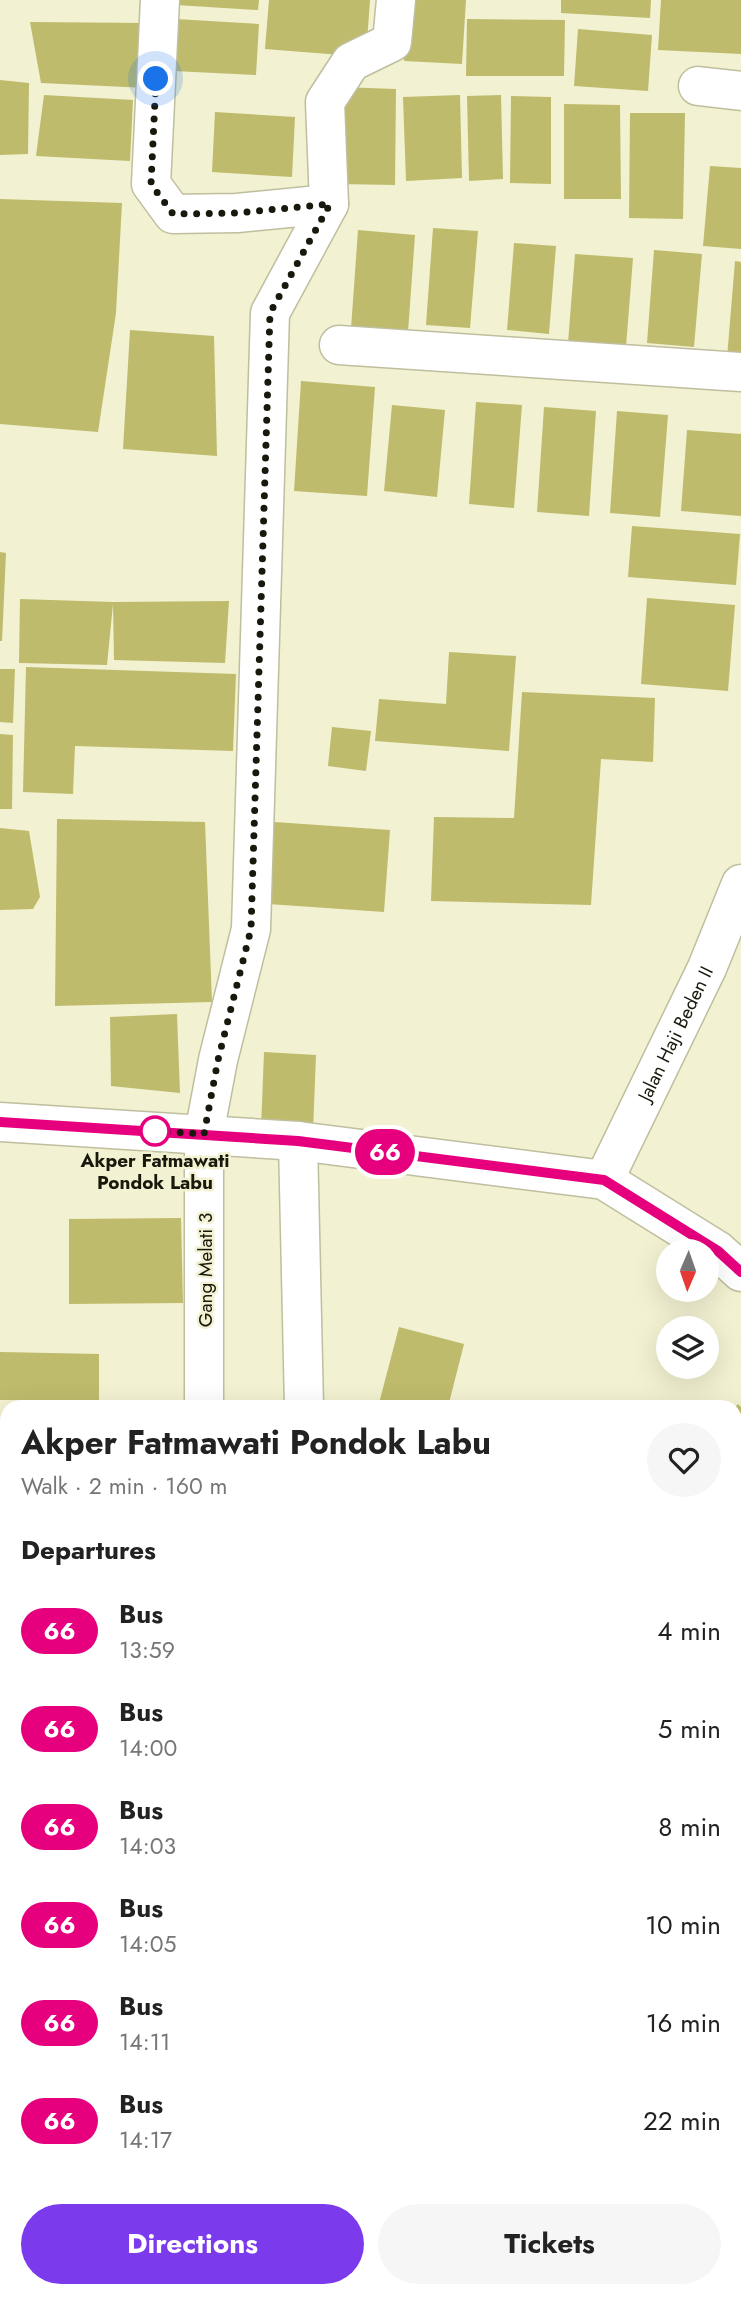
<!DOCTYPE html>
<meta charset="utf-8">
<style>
body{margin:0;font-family:Jost,sans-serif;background:#f6f6f6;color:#222;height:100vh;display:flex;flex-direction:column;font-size:26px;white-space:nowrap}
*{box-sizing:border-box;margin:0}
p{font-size:23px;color:#767676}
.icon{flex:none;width:38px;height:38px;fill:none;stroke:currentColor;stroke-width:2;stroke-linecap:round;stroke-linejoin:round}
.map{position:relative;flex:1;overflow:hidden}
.panel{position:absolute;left:0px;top:1400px;width:742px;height:898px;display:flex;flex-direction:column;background:#fff;border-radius:21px 21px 0 0;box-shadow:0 7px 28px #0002}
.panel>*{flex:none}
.badge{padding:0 14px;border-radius:23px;font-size:24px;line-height:46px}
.needle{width:46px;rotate:182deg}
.controls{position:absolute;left:656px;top:1239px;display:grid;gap:14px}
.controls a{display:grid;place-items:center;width:63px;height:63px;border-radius:50%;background:#fff;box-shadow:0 7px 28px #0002;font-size:35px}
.you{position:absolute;width:35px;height:35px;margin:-18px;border:5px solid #fff;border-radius:50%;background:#1a73e8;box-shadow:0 0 0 10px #1a73e833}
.map>.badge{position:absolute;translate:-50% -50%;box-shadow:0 0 0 4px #fff}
h2{padding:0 21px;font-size:26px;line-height:63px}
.round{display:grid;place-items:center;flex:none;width:74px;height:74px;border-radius:37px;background:#f6f6f6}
.summary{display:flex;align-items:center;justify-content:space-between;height:119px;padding:0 21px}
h1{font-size:33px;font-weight:700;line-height:52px}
.button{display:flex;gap:14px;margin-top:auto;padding:14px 21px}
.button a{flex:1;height:80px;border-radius:42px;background:#7c3aed;color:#fff;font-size:28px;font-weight:700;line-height:80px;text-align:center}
.button a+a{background:#f6f6f6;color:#222}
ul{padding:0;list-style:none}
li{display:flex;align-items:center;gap:21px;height:98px;padding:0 21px}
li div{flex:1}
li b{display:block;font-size:26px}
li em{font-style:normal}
li .badge{min-width:77px;font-weight:700;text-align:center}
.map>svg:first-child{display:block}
.green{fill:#e1de94}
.building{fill:#bfbb6c}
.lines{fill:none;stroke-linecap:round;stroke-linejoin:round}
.minor-casing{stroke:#bfbe9f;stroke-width:41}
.minor{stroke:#fff;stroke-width:38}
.line-casing{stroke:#fff;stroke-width:16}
.line{stroke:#e6007e;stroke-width:10}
.walk{stroke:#18180c;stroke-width:7;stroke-dasharray:0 12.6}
.stop-dot{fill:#fff;stroke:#e6007e;stroke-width:3.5}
.labels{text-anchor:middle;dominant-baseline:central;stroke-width:5;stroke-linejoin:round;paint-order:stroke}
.street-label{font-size:19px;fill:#18180c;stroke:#f2f1d1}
.stop-label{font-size:19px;font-weight:bold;fill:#18180c;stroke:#f2f1d1}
</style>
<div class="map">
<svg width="741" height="2297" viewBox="0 0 741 2297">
<rect width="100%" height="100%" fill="#f2f1d1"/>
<!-- green -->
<path class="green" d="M741 1609V1676L735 1675V1619Z"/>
<!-- building -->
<path class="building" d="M176 0H259L258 10 176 5Z
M269 0H370L366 57 265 49Z
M408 0H466L462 64 404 61Z
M561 0H651L650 18 561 13Z
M661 0H741V54L658 50Z
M176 19 259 24 256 75 173 71Z
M467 19 565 20 564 76H466Z
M30 22 146 23 147 88 41 83Z
M578 29 652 35 648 91 574 86Z
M0 80 29 83 28 154 0 155Z
M340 87 396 89 395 185 338 184Z
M44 95 133 100 130 161 36 156Z
M460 95 462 178 406 181 403 97Z
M501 95 503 179 469 181 467 96Z
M511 96 551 97V184L510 183Z
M564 104 620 105 621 199H564Z
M215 112 295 117 292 177 212 172Z
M630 113H685L683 219 629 218Z
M710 166 741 168V249L703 246Z
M0 199 122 203 116 313 98 432 0 424Z
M433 228 478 231 470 328 426 325Z
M358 230 415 235 408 332 351 329Z
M514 243 556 246 549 334 507 330Z
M654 250 702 254 694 347 647 343Z
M575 254 633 258 626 347 568 343Z
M735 261 741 262V359L727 358Z
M130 330 214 336 217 456 123 449Z
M301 381 375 387 367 496 294 491Z
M476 402 522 405 514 508 469 504Z
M392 405 445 410 437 497 384 491Z
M544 407 596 411 589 516 537 512Z
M617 411 668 415 660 517 610 513Z
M687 430 741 434V516L681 511Z
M632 526 740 534 736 585 628 577Z
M0 552 6 553 2 641H0Z
M647 598 735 605 728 691 641 684Z
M20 599 113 602 229 601 225 663 114 660 113 604 107 665 19 663Z
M449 652 516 656 509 751 375 741 379 699 446 704Z
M26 667 236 674 233 751 75 746 73 794 23 792Z
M0 669H15L13 723 0 722Z
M522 692 655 698 653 762 601 759 591 905 431 901 434 817 514 818Z
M332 727 371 731 366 771 328 766Z
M0 734 13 735 12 809H0Z
M57 819 205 822 212 1002 55 1006Z
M260 821 390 830 384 912 254 903Z
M0 828 29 831 40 897 33 909 0 910Z
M177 1014 180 1093 111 1086 110 1017Z
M264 1052 316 1055 313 1132 261 1129Z
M181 1218 183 1303 69 1304V1219Z
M399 1327 464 1344 448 1407H378Z
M0 1352 99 1354V1407H32V1400H0Z
M738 1404 741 1407V1537L735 1544V1407Z
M0 1509H7V1580H0Z
M7 1706V1815L3 1816 0 1801V1707Z
M735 1717 741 1719V1768L735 1785Z
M0 1818H7V1853L0 1852Z
M735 1998 741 2001V2102L735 2099Z
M7 2008V2112L0 2114V2010Z
M735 2153 741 2156V2263L735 2260Z
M735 2283 741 2286V2297H719L722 2291H735Z
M291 2291H361L363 2297H293Z
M364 2291H413L395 2297H366Z"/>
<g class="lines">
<!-- minor casing -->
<g class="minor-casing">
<g id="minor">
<path d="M160 0 151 184 173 214 237 213 329 204"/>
<path d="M698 86 741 91"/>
<path d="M339 345 741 372"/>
<path d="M0 1122 298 1141 604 1180 718 1251 741 1272"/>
<path d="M298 1141 304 1407"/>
<path id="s1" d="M604 1180 707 968 741 884"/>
<path d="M204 1407V1134L218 1060 251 929 270 313 329 204 325 102 351 62 392 42 396 0"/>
<path d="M0 1671 7 1668"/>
<path d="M735 1804 741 1784"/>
<path d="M735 1936 741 1939"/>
<path d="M0 1942H7"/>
<path d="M223 2291 225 2297"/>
</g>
</g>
<!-- minor -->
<use href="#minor" class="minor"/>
</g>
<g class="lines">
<!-- line casing -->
<g class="line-casing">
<path id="line" d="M0 1122 298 1141 604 1180 718 1251 741 1272"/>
</g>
<!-- line -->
<use href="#line" class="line"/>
<!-- walk -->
<path class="walk" d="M155 1131 204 1134 218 1060 251 929 270 313 330 204 237 213 173 214 151 184 156 79"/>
</g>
<!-- markers -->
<circle class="stop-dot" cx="155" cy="1131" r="14"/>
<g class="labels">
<!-- street labels -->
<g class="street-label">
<text stroke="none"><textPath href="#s1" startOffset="163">Jalan Haji Beden II</textPath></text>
<text transform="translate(205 1270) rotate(-90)">Gang Melati 3</text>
</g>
<!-- stop labels -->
<g class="stop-label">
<text x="155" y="1160">Akper Fatmawati<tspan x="155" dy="22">Pondok Labu</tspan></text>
</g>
</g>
</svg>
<div class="controls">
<a><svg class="needle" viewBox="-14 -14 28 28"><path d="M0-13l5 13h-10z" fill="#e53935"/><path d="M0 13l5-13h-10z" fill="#767676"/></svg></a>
<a><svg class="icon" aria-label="layers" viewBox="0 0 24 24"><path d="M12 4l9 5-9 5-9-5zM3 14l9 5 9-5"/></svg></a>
</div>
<div class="you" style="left:156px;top:79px"></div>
<b class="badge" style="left:385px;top:1152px;background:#e6007e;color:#fff">66</b>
<section class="panel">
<div class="summary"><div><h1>Akper Fatmawati Pondok Labu</h1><p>Walk · 2 min · 160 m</p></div><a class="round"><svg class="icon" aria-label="heart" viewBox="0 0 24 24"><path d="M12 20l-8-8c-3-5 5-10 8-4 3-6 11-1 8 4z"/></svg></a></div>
<h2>Departures</h2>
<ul>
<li><span class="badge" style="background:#e6007e;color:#fff">66</span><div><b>Bus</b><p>13:59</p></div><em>4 min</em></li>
<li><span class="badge" style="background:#e6007e;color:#fff">66</span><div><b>Bus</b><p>14:00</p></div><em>5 min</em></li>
<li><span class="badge" style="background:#e6007e;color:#fff">66</span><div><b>Bus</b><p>14:03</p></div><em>8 min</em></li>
<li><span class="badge" style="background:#e6007e;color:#fff">66</span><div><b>Bus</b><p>14:05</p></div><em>10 min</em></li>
<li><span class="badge" style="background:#e6007e;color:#fff">66</span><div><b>Bus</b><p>14:11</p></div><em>16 min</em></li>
<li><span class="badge" style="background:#e6007e;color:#fff">66</span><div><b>Bus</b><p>14:17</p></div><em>22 min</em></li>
</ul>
<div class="button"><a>Directions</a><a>Tickets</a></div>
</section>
</div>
